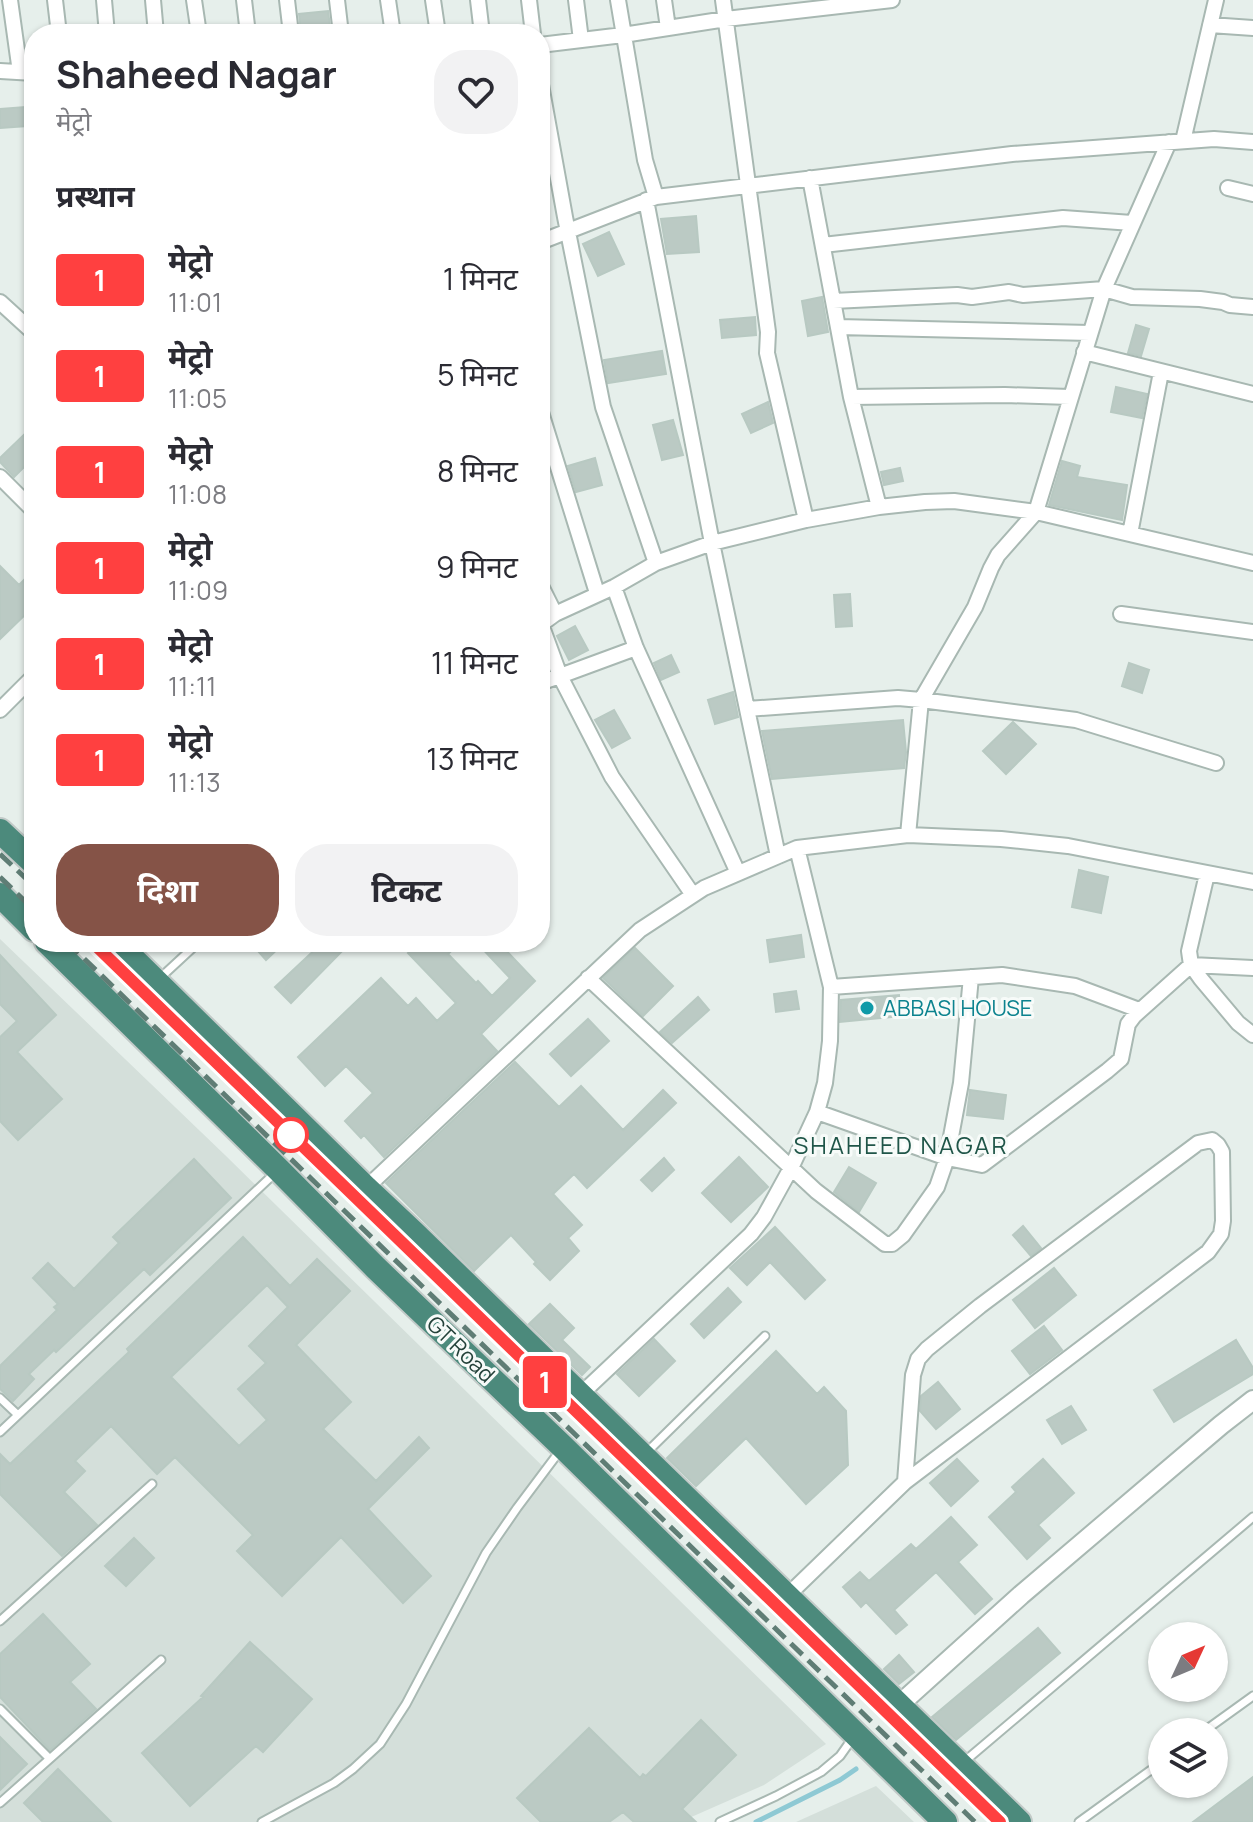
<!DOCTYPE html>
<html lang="hi">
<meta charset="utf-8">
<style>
body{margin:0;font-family:Manrope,"Noto Sans Devanagari",sans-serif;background:#f2f2f3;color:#2b2b33;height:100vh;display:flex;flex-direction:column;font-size:30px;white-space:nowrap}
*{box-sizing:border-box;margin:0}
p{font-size:26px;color:#7c7c81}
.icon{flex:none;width:44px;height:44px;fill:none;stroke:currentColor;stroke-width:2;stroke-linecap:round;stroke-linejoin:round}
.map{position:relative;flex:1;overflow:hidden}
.sheet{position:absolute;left:24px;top:24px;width:526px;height:928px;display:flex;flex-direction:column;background:#fff;border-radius:32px;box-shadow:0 2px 6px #0004}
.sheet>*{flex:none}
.badge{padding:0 16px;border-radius:6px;font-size:28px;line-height:52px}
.needle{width:52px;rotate:46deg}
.tools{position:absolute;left:1148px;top:1622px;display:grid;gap:16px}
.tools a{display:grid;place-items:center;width:80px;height:80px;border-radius:50%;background:#fff;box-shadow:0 2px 6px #0004;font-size:40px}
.map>.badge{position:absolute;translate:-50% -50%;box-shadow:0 0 0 4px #fff}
h2{padding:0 32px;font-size:30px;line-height:72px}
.round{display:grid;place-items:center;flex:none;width:84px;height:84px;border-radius:32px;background:#f2f2f3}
.headline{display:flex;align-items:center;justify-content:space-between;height:136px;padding:0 32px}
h1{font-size:38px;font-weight:700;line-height:60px}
.primary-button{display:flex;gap:16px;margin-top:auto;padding:16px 32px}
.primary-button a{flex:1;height:92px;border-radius:32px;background:#855347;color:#fff;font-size:32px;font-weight:700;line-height:92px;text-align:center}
.primary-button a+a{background:#f2f2f3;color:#2b2b33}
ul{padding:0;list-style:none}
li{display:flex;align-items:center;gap:24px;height:96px;padding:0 32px}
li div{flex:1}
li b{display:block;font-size:30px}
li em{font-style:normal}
li .badge{min-width:88px;font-weight:700;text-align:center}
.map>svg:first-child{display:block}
.built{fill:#d4dfda}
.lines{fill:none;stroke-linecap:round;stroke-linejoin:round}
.stream{stroke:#8ec9d4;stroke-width:5}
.building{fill:#bbcac4;stroke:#b8c9c2;stroke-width:2;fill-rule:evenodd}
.service-casing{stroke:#a8b8b2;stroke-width:11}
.minor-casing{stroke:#a8b8b2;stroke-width:18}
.tertiary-casing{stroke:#a8b8b2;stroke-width:22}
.trunk-casing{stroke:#c2cac8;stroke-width:28}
.service{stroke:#fff;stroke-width:7}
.minor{stroke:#fff;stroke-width:14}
.tertiary{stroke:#fff;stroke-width:18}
.trunk{stroke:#4c8a7c;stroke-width:24}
.rail{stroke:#5f7d75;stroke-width:5;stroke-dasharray:16 8;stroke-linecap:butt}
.line-casing{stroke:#fff;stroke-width:18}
.line{stroke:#ff4040;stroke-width:12}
.culture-dot{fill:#0f9aa8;stroke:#f7fbf9;stroke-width:3}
.stop-dot{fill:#fff;stroke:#ff4040;stroke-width:4}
.labels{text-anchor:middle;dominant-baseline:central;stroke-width:6;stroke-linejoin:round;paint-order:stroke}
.culture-label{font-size:22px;fill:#0d838f;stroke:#f7fbf9;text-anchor:start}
.street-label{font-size:22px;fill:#24423a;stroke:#f7fbf9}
.neighbourhood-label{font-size:24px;letter-spacing:2px;fill:#1f5548;stroke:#f7fbf9}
</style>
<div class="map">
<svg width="1253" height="1822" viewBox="0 0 1253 1822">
<rect width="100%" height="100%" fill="#e6efeb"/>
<!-- built -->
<path class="built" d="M0 939 225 1155 826 1744 764 1785 680 1822H0Z
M876 1786 914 1822H796Z"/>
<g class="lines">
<!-- stream -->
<path class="stream" d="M756 1822 840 1780 856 1769"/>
</g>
<!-- building -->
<path class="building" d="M328 11 331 34H301L299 14Z
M25 107 27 126 0 128V109Z
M696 216 699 252 667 254 661 219Z
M609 232 624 264 598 276 583 244Z
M822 297 828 332 808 336 802 301Z
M755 317 756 335 722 338 720 320Z
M1136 325 1149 329 1141 356 1128 353Z
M662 351 666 374 608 383 604 360Z
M1116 387 1147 394 1142 418 1111 412Z
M768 402 773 423 751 433 742 414Z
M673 420 683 455 662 460 653 425Z
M34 425V457L14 477 0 462V458Z
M595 458 602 485 576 492 568 466Z
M1062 461 1080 466 1077 477 1127 485 1122 520 1049 505Z
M900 468 903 481 884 485 881 472Z
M0 566 19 585 34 570V606L0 639Z
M850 594 852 626 836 627 834 595Z
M575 626 588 650 569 660 557 636Z
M671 655 679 672 661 680 654 663Z
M1129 663 1149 670 1142 693 1122 686Z
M733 692 738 717 715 724 708 700Z
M614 710 630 738 612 748 595 720Z
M903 720 906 752 904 768 772 779 762 731Z
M1013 722 1036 744 1006 774 983 751Z
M1079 870 1108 877 1101 913 1072 907Z
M801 935 804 957 770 962 767 940Z
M250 942H285L266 960Z
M323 942H351L291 1003 275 987Z
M420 942H461L448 954 476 983 478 981 492 996 510 978 476 942H498L535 981 481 1034 497 1051 384 1157 364 1135 361 1138 345 1121 373 1093 346 1066 325 1086 298 1057 381 978 408 1006 416 998 437 1021 456 1003 408 953Z
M635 948 673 986 643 1016 603 978Z
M0 955 56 1015 17 1052 62 1099 18 1140 0 1121V1037L17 1021 0 1004Z
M796 991 799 1009 776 1012 774 994Z
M899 995 901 1016 840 1022 841 1000Z
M698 997 709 1010 672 1043 660 1032Z
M588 1019 609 1041 571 1076 550 1054Z
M515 1062 559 1107 581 1086 623 1130 663 1090 676 1103 587 1188 574 1174 553 1194 582 1225 568 1238 579 1251 550 1280 534 1264 536 1262 511 1235 474 1271 386 1183Z
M970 1090 1006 1095 1003 1119 967 1115Z
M739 1157 768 1187 731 1222 702 1193Z
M664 1158 674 1170 652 1191 641 1180Z
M194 1159 231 1198 150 1275 144 1269 56 1352 54 1350 29 1374 34 1379 13 1401 0 1389V1366L57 1310 54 1307 58 1304 33 1278 48 1263 74 1289 119 1243 113 1237Z
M849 1167 876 1183 859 1212 834 1192Z
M1023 1226 1041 1248 1031 1256 1013 1235Z
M775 1227 825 1280 805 1299 770 1262 747 1285 730 1268Z
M243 1237 290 1286 317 1259 350 1291 296 1345 351 1402 323 1429 376 1481 419 1437 429 1448 368 1509 431 1576 403 1603 341 1537 282 1596 237 1551 253 1535 175 1457 157 1474 111 1426 75 1461 85 1471 64 1492 97 1525 62 1556 0 1494V1454L10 1464 129 1352 127 1349ZM267 1285 288 1307 249 1346 266 1363 238 1389 267 1420 239 1446 171 1377Z
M1054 1268 1076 1295 1035 1328 1013 1300Z
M728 1288 741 1302 704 1338 691 1324Z
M550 1304 574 1328 562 1340 590 1367 582 1375 529 1324Z
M1044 1326 1062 1350 1030 1374 1012 1351Z
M654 1339 675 1361 639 1396 617 1374Z
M1236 1340 1253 1368V1374L1174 1422 1154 1390Z
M776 1351 817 1394 824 1387 846 1411 848 1465 806 1504 746 1438 696 1486 667 1458Z
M938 1382 960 1409 936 1429 920 1411 921 1396Z
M1071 1406 1086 1430 1062 1444 1047 1420Z
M957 1459 978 1481 951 1506 930 1483Z
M1043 1459 1074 1493 1038 1525 1050 1538 1027 1559 989 1517 1016 1492 1012 1487Z
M951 1517 977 1545 958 1562 992 1599 975 1614 936 1572 894 1610 907 1625 896 1634 866 1602 861 1607 843 1587 860 1572 869 1581 911 1544 916 1549Z
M134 1538 154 1558 126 1586 105 1566Z
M43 1614 90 1664 70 1682 96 1709 50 1750 0 1697V1654Z
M1038 1628 1060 1653 956 1740 932 1717Z
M250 1642 312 1699 263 1752 256 1746 190 1806 142 1753 203 1697 201 1696Z
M899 1655 914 1672 899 1684 884 1669Z
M701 1720 736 1755 682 1809 696 1822H634L623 1812 609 1822H541L517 1798 589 1728 640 1778 643 1774 646 1776Z
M0 1737 27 1764 0 1790Z
M58 1769 111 1822H43L24 1803Z
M1253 1777V1822H1193Z"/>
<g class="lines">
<!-- service casing -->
<g class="service-casing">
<path id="service" d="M159 979 199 942
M0 1398 18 1415
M0 1432 275 1173
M645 1454 765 1336
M0 1621 152 1484
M0 1709 49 1758
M1203 1732 1253 1696
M965 1761 1253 1517
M0 1803 161 1660
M262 1822 334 1783 353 1769 380 1744 406 1704 486 1553 517 1508 559 1452
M720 1822 776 1796 821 1772 840 1756 852 1739
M1079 1822 1162 1762"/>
</g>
<!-- minor casing -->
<g class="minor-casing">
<path id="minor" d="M10 0 20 72
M55 0 59 34
M104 0 107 34
M153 0 156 34
M194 0 199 34
M244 0 248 34
M287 0 291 34
M337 0 341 34
M388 0 393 34
M433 0 438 34
M478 0 482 34
M529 0 533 34
M576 0 581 40
M618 0 645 160 656 197
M664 0 668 28
M723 0 768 332 767 353 806 520
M1210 25 1253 28
M540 45 623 35 726 19 892 0
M0 71 34 73
M540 79 565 217 603 407 656 563
M1183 141 1216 0
M810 178 851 397 879 507
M1228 188 1253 194
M646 200 712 543 778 856
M540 242 656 197 1012 154 1214 139 1253 142
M823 245 1063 218 1132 223
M833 301 957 295 972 297 1009 292 1023 295 1104 289 1132 297 1200 299 1223 302 1230 305 1253 307
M0 302 34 333
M838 327 1090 333
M1084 352 1253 394
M851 397 1005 395 1070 397
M540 409 597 593
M0 477 34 511
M1130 534 1161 372
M540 584 555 614
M614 587 636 648 738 873
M1121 614 1253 632
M540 625 555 614 614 587 656 563 712 543 806 520 879 507 925 502 954 501 1036 512 1253 563
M636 648 560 676 612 777 693 895
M540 683 560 676 541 624
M747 709 898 698 921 700 1076 720 1216 763
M0 710 34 676
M908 835 921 700 975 607 991 568 998 555 1036 512 1104 289 1169 142
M1207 874 1189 951 1191 965 1201 979 1238 1023 1253 1035
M588 978 816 1191 885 1244H892L903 1235 937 1187 947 1158 961 1083 971 977
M831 987 1002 975 1075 986 1139 1010
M817 1112 947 1158 982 1165 1107 1071 1121 1059 1128 1024 1134 1016 1191 965 1253 968
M366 1188 640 930 704 888 797 848 908 835 1001 839 1068 846 1253 882
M580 1395 751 1234 764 1217 791 1168 817 1112 825 1083 830 1041 831 987 797 848
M787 1596 905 1482 1208 1252 1221 1234 1223 1221 1222 1152 1218 1145 1212 1140 1198 1143 980 1306 927 1349 918 1359 913 1375 905 1482"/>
</g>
<!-- tertiary casing -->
<g class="tertiary-casing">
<path id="tertiary" d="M899 1705 1021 1595 1221 1425 1253 1400"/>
</g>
<!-- trunk casing -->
<g class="trunk-casing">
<path id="trunk" d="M0 831 34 863
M0 895 34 929
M47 942 279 1170 376 1268 563 1447 945 1822
M116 942 366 1188 415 1234 1019 1822"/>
</g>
<!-- service -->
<use href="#service" class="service"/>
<!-- minor -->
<use href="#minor" class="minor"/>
<!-- tertiary -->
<use href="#tertiary" class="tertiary"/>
<!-- trunk -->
<use href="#trunk" class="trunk"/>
<!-- rail -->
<path class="rail" d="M0 854 34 886
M0 877 34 910
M67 942 975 1822
M92 942 1000 1822"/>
</g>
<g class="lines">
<!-- line casing -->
<g class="line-casing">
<path id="line" d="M92 942 1000 1822"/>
</g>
<!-- line -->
<use href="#line" class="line"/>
</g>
<!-- markers -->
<circle class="culture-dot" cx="867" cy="1008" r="8"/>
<circle class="stop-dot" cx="291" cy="1135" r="16"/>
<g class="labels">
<!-- culture labels -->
<g class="culture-label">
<text x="883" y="1008">ABBASI HOUSE</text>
</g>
<!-- street labels -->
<g class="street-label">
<text transform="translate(461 1349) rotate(44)">GT Road</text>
</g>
<!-- neighbourhood labels -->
<g class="neighbourhood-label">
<text x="901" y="1144">SHAHEED NAGAR</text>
</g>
</g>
</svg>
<div class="tools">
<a><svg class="needle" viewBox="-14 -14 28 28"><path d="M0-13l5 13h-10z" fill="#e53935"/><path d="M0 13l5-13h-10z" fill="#7c7c81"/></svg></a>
<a><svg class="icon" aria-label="layers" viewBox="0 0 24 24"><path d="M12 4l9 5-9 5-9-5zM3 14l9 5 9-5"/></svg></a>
</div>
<b class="badge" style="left:545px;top:1382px;background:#ff4040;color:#fff">1</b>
<section class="sheet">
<div class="headline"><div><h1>Shaheed Nagar</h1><p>मेट्रो</p></div><a class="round"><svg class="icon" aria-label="heart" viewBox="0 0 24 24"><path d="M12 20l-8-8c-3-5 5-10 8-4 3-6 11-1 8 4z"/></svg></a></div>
<h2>प्रस्थान</h2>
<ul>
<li><span class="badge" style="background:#ff4040;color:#fff">1</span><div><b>मेट्रो</b><p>11:01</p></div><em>1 मिनट</em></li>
<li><span class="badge" style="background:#ff4040;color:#fff">1</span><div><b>मेट्रो</b><p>11:05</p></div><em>5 मिनट</em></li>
<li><span class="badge" style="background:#ff4040;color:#fff">1</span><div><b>मेट्रो</b><p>11:08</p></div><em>8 मिनट</em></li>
<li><span class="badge" style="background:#ff4040;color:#fff">1</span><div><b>मेट्रो</b><p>11:09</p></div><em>9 मिनट</em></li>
<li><span class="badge" style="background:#ff4040;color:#fff">1</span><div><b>मेट्रो</b><p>11:11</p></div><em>11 मिनट</em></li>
<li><span class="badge" style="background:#ff4040;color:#fff">1</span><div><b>मेट्रो</b><p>11:13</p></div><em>13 मिनट</em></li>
</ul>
<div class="primary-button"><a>दिशा</a><a>टिकट</a></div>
</section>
</div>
